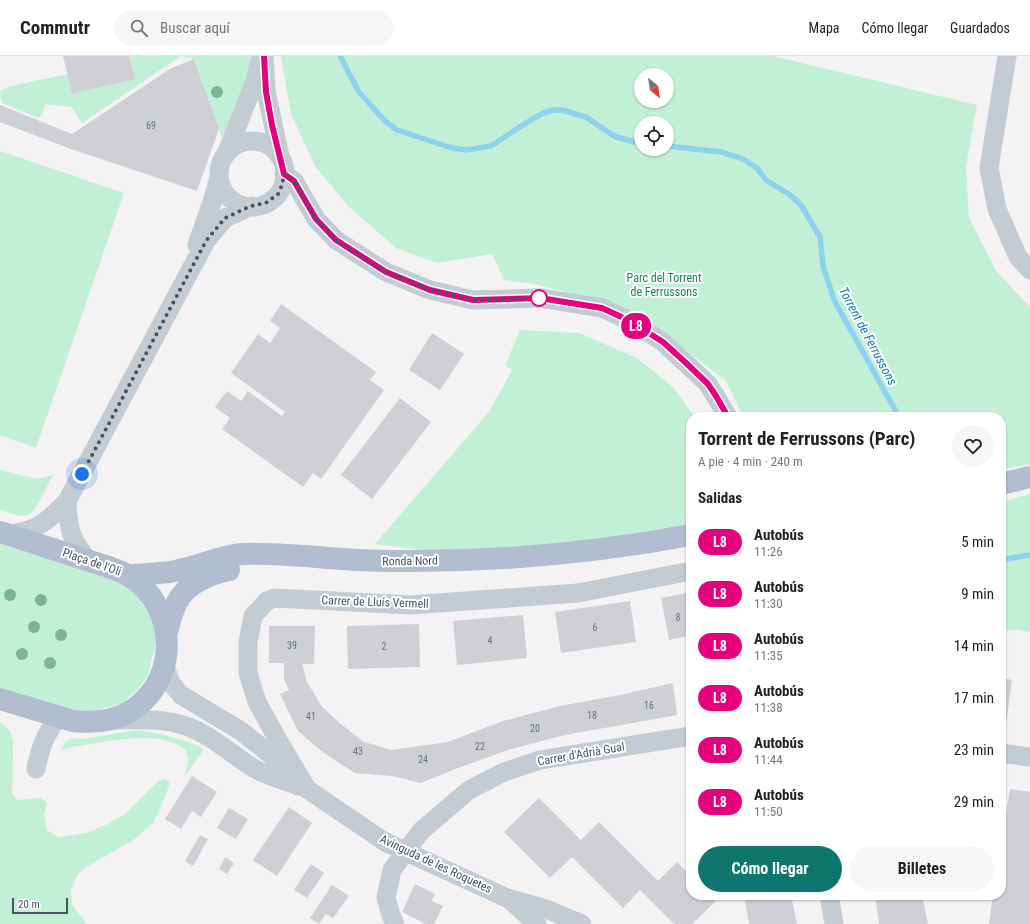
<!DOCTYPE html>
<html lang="es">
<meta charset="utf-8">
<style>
body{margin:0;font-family:"Roboto Condensed",sans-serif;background:#f6f6f6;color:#222;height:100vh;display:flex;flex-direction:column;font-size:15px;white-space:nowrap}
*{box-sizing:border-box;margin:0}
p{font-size:13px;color:#767676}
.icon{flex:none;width:22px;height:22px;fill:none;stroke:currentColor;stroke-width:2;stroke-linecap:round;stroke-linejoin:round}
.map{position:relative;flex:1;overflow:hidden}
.side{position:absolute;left:686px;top:356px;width:320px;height:488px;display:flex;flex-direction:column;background:#fff;border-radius:16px;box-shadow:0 1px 3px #0004}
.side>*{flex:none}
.badge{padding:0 8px;border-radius:13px;font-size:14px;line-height:26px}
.needle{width:26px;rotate:150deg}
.tools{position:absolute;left:634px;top:12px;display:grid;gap:8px}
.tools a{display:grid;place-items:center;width:40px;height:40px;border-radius:50%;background:#fff;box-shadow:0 1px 3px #0004;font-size:20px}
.scale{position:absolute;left:12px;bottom:10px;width:56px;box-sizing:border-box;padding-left:4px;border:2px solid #495360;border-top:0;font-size:11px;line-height:14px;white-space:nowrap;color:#495360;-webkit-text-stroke:3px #fff;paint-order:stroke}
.you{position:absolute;width:20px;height:20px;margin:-10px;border:3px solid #fff;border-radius:50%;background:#1a73e8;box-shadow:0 0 0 6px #1a73e833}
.map>.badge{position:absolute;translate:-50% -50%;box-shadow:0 0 0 2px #fff}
h2{padding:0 12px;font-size:15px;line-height:36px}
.round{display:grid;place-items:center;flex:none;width:42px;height:42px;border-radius:21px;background:#f6f6f6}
.summary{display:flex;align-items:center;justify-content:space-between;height:68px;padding:0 12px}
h1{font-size:19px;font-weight:700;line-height:30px}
.button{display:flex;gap:8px;margin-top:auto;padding:8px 12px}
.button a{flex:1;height:46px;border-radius:24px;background:#0f766e;color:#fff;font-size:16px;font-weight:700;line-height:46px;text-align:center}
.button a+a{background:#f6f6f6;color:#222}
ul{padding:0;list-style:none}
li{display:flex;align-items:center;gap:12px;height:52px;padding:0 12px}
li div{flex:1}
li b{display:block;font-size:15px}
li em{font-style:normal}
li .badge{min-width:44px;font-weight:700;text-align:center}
header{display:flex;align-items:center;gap:24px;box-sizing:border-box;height:56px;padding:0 20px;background:#fff;border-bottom:1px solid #e0e0e0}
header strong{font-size:19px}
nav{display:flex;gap:22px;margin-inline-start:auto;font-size:14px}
.search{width:280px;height:36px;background:#f6f6f6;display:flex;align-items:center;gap:10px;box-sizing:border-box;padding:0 14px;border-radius:22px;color:#767676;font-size:15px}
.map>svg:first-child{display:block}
.green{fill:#c1f0d7;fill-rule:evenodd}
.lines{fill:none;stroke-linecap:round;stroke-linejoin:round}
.stream{stroke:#8ed2ed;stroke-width:5.5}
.building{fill:#ced0d6}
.minor{stroke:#c3cbd3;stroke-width:19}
.major{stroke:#b2bed0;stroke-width:22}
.tree{fill:#7ab59c}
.line-casing{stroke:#fff;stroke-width:9}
.line{stroke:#e6007e;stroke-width:6}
.walk{stroke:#495360;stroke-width:4;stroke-dasharray:0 7.2}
.stop-dot{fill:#fff;stroke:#e6007e;stroke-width:2}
.labels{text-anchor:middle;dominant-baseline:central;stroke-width:4;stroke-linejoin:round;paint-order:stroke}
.number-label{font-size:10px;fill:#6a727e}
.park-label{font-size:12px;fill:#178356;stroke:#fff}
.street-label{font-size:12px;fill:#495360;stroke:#fff}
.water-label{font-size:13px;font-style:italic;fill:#0b7aa8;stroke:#fff}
</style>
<header>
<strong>Commutr</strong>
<div class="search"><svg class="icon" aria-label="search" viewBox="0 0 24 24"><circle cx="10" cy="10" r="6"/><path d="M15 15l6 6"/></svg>Buscar aquí</div>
<nav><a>Mapa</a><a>Cómo llegar</a><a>Guardados</a></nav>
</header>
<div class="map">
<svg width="1030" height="868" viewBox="0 0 1030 868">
<rect width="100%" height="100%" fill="#f4f2f2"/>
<!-- green -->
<path class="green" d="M129 0H181L82 67 71 51 45 48 43 56 39 62 2 47 0 35 11 30 67 18 72 38 134 23Z
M181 0H260L227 96 194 3Z
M281 0H773L977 49 966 110 969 162 996 215 1030 251V408L1001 414V361H743L726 325 653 269 614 248 534 228 504 224 492 198 437 207 396 192 349 151 315 110 291 58ZM641 19H667V45H641ZM641 67H667V93H641Z
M0 95 124 137 36 392 0 379Z
M520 274 579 277 637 302 673 331 695 361H691V471L581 488 436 496 375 488 489 356 512 314 505 310Z
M0 414 37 423 53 419C48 428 37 455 28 459 19 462 8 456 0 453Z
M1030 438V576L1017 574 1002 575 1001 446Z
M0 487 106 521 127 530 137 540 153 565 156 585 148 619 138 633 123 647 95 655 70 654 0 631Z
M0 665 10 675 13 685 12 738 17 744 41 742 47 747 44 759 47 775 59 781 86 777 106 769 125 758 155 728 163 723 170 725 166 739 153 767 135 783 88 810 78 818 71 834 72 849 87 868H0Z
M137 674C161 678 183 682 204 693L184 721C186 714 191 702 186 695 184 691 179 690 176 688 145 675 103 687 70 691L61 695 65 686 72 682 82 683Z"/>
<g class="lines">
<!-- stream -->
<path class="stream" d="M340 0 359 36 385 65 397 74 452 92 466 94 491 90 526 67 543 57 553 54H562L586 61 614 80 641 88
M667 90 721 96 743 103 757 112 766 124 790 139 801 149 820 181 823 210 834 244 899 361
M1001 504 1030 499"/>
</g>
<!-- building -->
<path class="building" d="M63 0H129L135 23 72 38Z
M194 3 219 73 197 135 71 93 0 66V49L72 78 170 13Z
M281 248 376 316 370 324 384 334 321 423 313 417 303 431 222 373 230 362 215 351 227 335 241 345 248 335 282 360 285 356 231 317 258 278 270 287 280 272 270 265Z
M432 277 464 298 440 334 409 314Z
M400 342 431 366 372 443 341 419Z
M691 536V579L669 584 661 542Z
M630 545 636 586 561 597 555 556Z
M523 559 527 602 457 609 453 565Z
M419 568 420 611 348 613 347 570Z
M269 570H315L314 608H302L307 626 322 651 342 669 364 686 392 694 448 686 503 665 560 650 620 639 673 627 677 659 565 679 511 693 458 712 421 727 392 720 355 717 324 697 298 675 280 638 289 634 284 623V607H269Z
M1001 622 1012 624 1006 668 1001 667Z
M192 720 217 736 201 761 192 755 181 773 165 763Z
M1010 733 1030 736V868H989L993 839H1001V790Z
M539 742 581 784 599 766 658 825 677 806 691 820V839H710L716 845 692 868H674L640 834 623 852 572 801 550 822 504 776Z
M289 751 312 767 277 820 253 804Z
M229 752 248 763 236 783 217 772Z
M200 779 208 783 193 810 185 805Z
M225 801 234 807 227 818 219 813Z
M311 808 324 817 307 842 294 834Z
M415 828 435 838 431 845 443 850 434 868H426L402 856Z
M332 829 349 840 333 862 326 858 319 868 310 862Z
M744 839H791L797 868H749Z
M875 839H922L928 868H879Z"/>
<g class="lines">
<!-- minor -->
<path class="minor" d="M264 0 266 35 280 101
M1007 0 989 112 997 153 1018 201 1030 214
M219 118a33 33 0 1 1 66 0a33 33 0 1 1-66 0Z
M227 96 255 25 259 7
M284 118 294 125 316 163 336 184 386 216 430 234 473 244 540 242 602 252 628 264 663 286 708 328 716 341 728 361
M197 189 212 146 219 122
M67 445C68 473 71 484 89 505
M6 478C35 477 48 465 67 445L206 185 225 162 251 150
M165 611 171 627 181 639 241 675 271 699 307 733 385 786 507 842 546 853 582 868
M111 664C134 664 156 662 179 668 208 675 230 698 255 713 268 720 284 724 298 730
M1001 697 1030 701
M36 713C40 693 45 678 58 662
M307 733 278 684 257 646 248 617V586L253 560 267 545 275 542 410 549 578 537 691 515
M829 839 834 868
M511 845 537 868
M395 868 391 859 386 842 392 814 421 775 469 734 504 716 540 704 691 680"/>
<!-- major -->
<path class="major" d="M1001 428 1030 421
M0 476C27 484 54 494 81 502 100 509 123 513 139 527 179 563 176 628 129 656 112 666 91 667 73 665L0 643
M130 519C145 518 160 518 175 515 198 511 219 500 242 498 263 497 285 499 306 500 336 503 366 505 396 505 495 506 594 497 691 479
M167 576C170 565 173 551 180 541 191 526 211 518 229 514"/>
</g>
<!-- trees -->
<g class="tree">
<circle cx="217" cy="36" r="6"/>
<circle cx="10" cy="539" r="6"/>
<circle cx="41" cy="544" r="6"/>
<circle cx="34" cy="571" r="6"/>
<circle cx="61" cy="579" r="6"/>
<circle cx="22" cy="598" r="6"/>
<circle cx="50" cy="607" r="6"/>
</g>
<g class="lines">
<!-- line casing -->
<g class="line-casing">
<path id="line" d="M264 0 266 36 272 69 284 118 294 125 316 163 336 184 386 216 430 234 473 244 540 242 602 252 628 264 663 286 685 306 708 328 716 340 728 361"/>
</g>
<!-- line -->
<use href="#line" class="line"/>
<!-- walk -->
<path class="walk" d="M82 418 206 185 225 162 251 150 266 147 278 138 282 129 284 118 294 125 316 163 336 184 386 216 430 234 473 244 540 242H539"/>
</g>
<!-- markers -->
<circle class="stop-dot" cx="539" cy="242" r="8"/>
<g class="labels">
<!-- number labels -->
<g class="number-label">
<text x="151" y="69">69</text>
<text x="678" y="561">8</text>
<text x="595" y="571">6</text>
<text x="490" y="584">4</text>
<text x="292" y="589">39</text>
<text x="384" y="590">2</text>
<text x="649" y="649">16</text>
<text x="592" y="659">18</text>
<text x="311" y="660">41</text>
<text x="535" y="672">20</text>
<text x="480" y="690">22</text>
<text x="358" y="695">43</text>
<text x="423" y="703">24</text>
</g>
<!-- park labels -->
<g class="park-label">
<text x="664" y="222">Parc del Torrent<tspan x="664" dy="14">de Ferrussons</tspan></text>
</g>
<!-- street labels -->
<g class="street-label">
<text transform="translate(410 505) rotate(-1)">Ronda Nord</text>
<text transform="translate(92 506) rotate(19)">Plaça de l'Oli</text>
<text transform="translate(375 546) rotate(2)">Carrer de Lluís Vermell</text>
<text transform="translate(581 698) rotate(-10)">Carrer d'Adrià Gual</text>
<text transform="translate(436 808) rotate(25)">Avinguda de les Roquetes</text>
</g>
<!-- water labels -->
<g class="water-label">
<text transform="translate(868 280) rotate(62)">Torrent de Ferrussons</text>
</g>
</g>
</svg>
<div class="tools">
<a><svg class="needle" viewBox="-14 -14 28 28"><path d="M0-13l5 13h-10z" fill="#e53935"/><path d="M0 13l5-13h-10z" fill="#767676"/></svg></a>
<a><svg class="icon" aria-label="locate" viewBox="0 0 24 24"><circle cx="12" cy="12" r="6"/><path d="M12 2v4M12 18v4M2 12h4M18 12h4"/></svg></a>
</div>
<div class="scale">20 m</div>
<div class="you" style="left:82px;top:418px"></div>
<b class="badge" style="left:636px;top:270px;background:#e6007e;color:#fff">L8</b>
<section class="side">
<div class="summary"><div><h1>Torrent de Ferrussons (Parc)</h1><p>A pie · 4 min · 240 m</p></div><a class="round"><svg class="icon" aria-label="heart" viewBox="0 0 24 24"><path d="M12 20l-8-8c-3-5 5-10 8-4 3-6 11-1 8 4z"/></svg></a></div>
<h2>Salidas</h2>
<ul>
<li><span class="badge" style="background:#e6007e;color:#fff">L8</span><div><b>Autobús</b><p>11:26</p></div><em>5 min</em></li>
<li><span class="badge" style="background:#e6007e;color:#fff">L8</span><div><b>Autobús</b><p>11:30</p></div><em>9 min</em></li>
<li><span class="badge" style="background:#e6007e;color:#fff">L8</span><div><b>Autobús</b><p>11:35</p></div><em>14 min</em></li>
<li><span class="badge" style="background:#e6007e;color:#fff">L8</span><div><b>Autobús</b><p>11:38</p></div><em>17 min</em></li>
<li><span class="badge" style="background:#e6007e;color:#fff">L8</span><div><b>Autobús</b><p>11:44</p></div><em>23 min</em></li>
<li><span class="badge" style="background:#e6007e;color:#fff">L8</span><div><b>Autobús</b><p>11:50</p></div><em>29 min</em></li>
</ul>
<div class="button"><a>Cómo llegar</a><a>Billetes</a></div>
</section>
</div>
